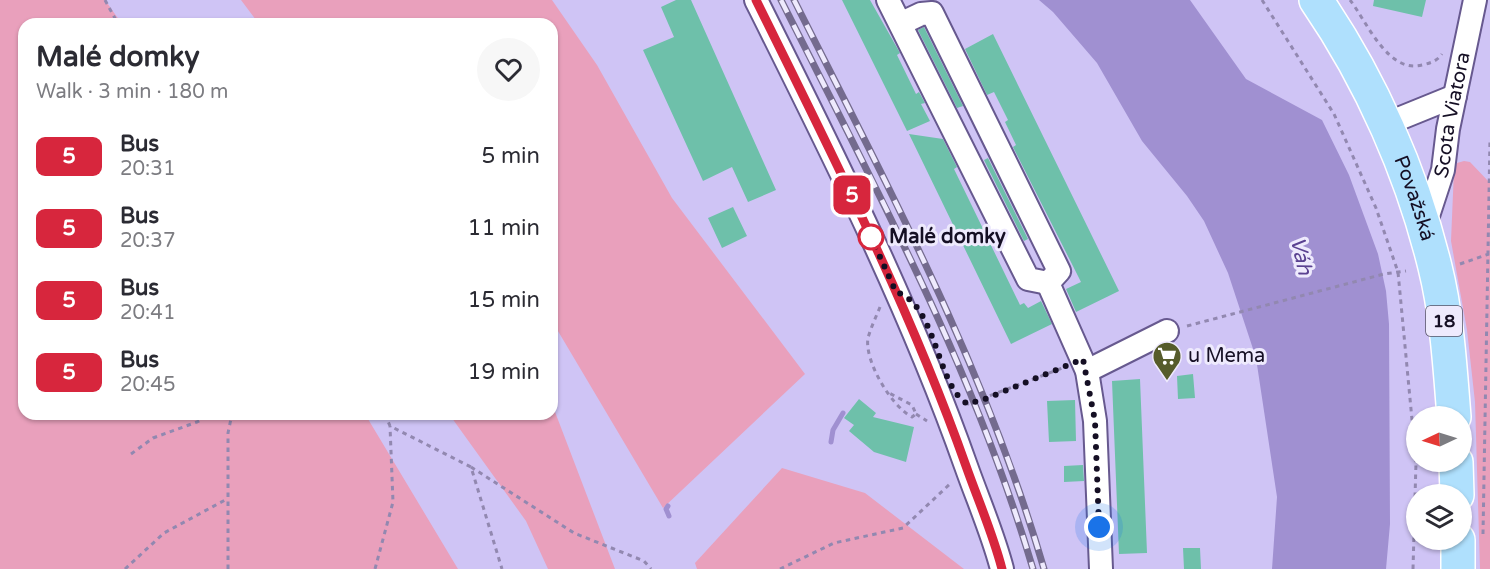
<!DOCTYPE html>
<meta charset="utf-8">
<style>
body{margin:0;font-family:"Varela Round",sans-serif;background:#f7f7f7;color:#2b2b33;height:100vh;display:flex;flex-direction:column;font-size:22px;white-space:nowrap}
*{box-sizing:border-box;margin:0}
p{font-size:20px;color:#7c7c81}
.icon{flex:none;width:33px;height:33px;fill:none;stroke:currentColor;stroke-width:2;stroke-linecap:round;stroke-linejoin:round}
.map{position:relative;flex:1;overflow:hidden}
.details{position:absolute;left:18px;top:18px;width:540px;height:402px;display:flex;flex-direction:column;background:#fff;border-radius:18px;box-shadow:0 2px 4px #0004}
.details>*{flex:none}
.badge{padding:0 12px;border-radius:9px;font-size:21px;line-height:39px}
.needle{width:39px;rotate:266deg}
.fabs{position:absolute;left:1406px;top:406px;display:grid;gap:12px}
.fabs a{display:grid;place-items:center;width:66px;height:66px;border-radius:50%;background:#fff;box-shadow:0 2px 4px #0004;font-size:30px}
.you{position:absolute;width:30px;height:30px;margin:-15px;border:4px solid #fff;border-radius:50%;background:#1a73e8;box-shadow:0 0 0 9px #1a73e833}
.map>.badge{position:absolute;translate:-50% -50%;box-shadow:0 0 0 3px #fff}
.round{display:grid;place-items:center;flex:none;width:63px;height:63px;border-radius:32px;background:#f7f7f7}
.summary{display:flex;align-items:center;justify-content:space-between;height:102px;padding:0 18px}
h1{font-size:28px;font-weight:700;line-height:45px}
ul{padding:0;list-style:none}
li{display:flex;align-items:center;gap:18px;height:72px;padding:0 18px}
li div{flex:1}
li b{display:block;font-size:22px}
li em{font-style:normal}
li .badge{min-width:66px;font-weight:700;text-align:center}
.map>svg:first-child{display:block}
.green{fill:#e9a0bc}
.water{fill:#a090d1}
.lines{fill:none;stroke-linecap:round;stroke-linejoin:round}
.stream{stroke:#a090d1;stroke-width:5}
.building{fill:#6ec0aa}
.minor-casing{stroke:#67598f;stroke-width:26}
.primary-casing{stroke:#fff;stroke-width:36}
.path{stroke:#9288b0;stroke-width:3;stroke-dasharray:4.5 4.5;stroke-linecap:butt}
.minor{stroke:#fff;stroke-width:22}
.primary{stroke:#afe0fd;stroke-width:33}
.rail-casing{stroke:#746b8e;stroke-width:7}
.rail{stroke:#eeeafd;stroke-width:4.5;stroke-dasharray:14;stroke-linecap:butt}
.line-casing{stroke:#fff;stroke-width:14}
.line{stroke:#d7263d;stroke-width:9}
.walk{stroke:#150f24;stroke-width:6;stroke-dasharray:0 10.8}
.stop-dot{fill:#fff;stroke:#d7263d;stroke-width:3}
.labels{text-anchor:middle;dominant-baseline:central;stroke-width:6;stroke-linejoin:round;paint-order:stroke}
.shield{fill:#eeeafd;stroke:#565165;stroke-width:1.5}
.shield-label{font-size:18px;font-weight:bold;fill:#150f24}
.street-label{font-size:20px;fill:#150f24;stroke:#eeeafd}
.stop-label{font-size:20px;font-weight:bold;fill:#150f24;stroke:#eeeafd;text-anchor:start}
.poi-label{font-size:20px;fill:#150f24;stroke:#eeeafd;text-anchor:start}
.water-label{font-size:21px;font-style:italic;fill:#5a4191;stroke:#eeeafd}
</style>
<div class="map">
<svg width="1490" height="569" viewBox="0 0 1490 569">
<rect width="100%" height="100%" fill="#cfc4f5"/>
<!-- green -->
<path class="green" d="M0 0H105L122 24H24V414H365L458 569H0Z
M241 0H552L597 65 672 198 805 374 663 508 552 321V24H259Z
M1464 161 1470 162 1490 183V569H1480L1475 402 1467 330 1451 241 1454 170 1457 163Z
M552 404 615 569H548L526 521 449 414H552Z
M782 468 865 493 964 569H697L695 563Z"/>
<!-- water -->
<path class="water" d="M1039 0H1190L1246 79 1322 120 1349 175 1378 254 1386 291 1389 324 1390 524 1386 569H1272L1277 497 1256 358 1228 273 1204 221 1187 196 1142 141 1097 63 1053 12Z"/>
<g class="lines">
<!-- stream -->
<path class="stream" d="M831 442 833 430 843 413
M668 506 666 509 669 516"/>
</g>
<!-- building -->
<path class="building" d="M676 0H691L776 190 748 202 732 167 703 181 643 50 674 37 661 7Z
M842 0H870L900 53 897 55 916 94 919 92 925 103 921 104 930 121 907 131Z
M1374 0H1426L1422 17 1373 6Z
M924 27 963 106 957 108 918 30Z
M993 34 1119 291 1076 312 1066 289 1081 282 1013 147 1016 145 1005 122 1008 120 994 92 987 95 965 49Z
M909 134 943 139 957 167 954 169 1020 305 1024 303 1028 308 1041 301 1052 324 1011 344Z
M988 158 1028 239 1024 241 984 160Z
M733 207 747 236 722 248 708 218Z
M1193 374 1195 398 1178 399 1177 376Z
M1140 379 1147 553 1119 554 1112 381Z
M859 399 876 413 873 417 914 427 906 462 874 452 849 431 854 425 844 418Z
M1075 400 1076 441 1049 442 1047 401Z
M1083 465 1084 481 1064 482V466Z
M1183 548H1200L1201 569H1184Z"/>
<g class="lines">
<!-- minor casing -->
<g class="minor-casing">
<g id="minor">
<path d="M756 0C832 152 909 305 966 466 978 500 993 534 1002 569"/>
<path d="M888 0 1028 279 1048 283"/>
<path d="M902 23 921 14 932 13 1059 271 1048 283 1087 371 1095 421 1101 569"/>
<path d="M1386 124 1455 96"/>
<path id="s1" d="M1424 228 1443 170 1448 129 1475 0"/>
<path d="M1087 371 1167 331"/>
</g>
</g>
<!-- primary casing -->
<g class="primary-casing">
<g id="primary">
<path id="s2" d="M1316 0C1371 80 1412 173 1435 267 1447 315 1450 367 1454 417"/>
<path d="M1456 462 1457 495"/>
<path d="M1458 569V540"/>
</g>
</g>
<!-- path -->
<path class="path" d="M105 0 118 24
M1262 0 1334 114 1376 208 1398 272 1416 462
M1350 0C1367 22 1388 74 1422 65 1431 63 1437 61 1442 54
M1460 264 1489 254
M880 307C876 317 871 327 868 338 864 361 892 407 912 417L916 414 912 405 889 393
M1187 326 1384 274 1406 271
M965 402 968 404 1065 367
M385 414 390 426 471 467 502 569
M916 414 927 421
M131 454 153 438 197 422 212 414
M471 467 574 533 644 561 651 569
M1483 534 1490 138
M125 569 164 533 227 499
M228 569V433L232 414
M375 569 393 502 390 426
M780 569 834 543 903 528 951 483
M1413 569 1416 462"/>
<!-- minor -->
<use href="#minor" class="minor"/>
<!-- primary -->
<use href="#primary" class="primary"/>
<!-- rail casing -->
<g class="rail-casing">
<path id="rail" d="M781 0C874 185 974 369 1033 569
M794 0C887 185 986 369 1044 569"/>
</g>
<!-- rail -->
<use href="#rail" class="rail"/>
</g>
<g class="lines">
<!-- line casing -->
<g class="line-casing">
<path id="line" d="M756 0C831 152 909 305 966 466 978 500 993 534 1002 569"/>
</g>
<!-- line -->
<use href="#line" class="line"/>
<!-- walk -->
<path class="walk" d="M871 237 896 292C938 305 936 387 968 404L985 399 1083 359 1095 421 1099 527"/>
</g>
<!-- icons -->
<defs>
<g id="supermarket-pin" transform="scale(1.5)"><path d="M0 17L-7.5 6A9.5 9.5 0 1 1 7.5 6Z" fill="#565c2b" stroke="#eeeafd"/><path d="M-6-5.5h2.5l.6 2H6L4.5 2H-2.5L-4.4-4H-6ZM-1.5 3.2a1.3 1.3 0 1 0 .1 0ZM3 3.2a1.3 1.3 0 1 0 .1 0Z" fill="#fff"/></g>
</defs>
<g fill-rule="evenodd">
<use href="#supermarket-pin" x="1167" y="356"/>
</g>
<!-- markers -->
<circle class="stop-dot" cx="871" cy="237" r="12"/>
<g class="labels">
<!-- shield labels -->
<rect class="shield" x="1426" y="306" width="36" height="30" rx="4.5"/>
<g class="shield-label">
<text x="1444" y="321">18</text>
</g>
<!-- street labels -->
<g class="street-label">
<text stroke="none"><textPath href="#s1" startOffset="117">Scota Viatora</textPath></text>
<text stroke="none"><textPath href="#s2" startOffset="222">Považská</textPath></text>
</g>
<!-- stop labels -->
<g class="stop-label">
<text x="889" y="237">Malé domky</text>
</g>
<!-- poi labels -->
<g class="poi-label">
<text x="1188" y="356">u Mema</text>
</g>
<!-- water labels -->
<g class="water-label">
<text transform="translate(1301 256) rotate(77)">Váh</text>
</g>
</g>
</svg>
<div class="fabs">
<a><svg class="needle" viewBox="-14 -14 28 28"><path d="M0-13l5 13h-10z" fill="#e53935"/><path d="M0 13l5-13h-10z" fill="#7c7c81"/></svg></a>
<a><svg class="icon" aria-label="layers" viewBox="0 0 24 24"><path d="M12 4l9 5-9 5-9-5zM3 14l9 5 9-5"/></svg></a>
</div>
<div class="you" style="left:1099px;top:527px"></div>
<b class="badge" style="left:852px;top:195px;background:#d7263d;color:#fff">5</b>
<section class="details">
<div class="summary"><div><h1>Malé domky</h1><p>Walk · 3 min · 180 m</p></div><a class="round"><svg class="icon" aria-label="heart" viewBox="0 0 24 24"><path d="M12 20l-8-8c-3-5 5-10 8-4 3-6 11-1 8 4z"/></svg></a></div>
<ul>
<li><span class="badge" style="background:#d7263d;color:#fff">5</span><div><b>Bus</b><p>20:31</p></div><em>5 min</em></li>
<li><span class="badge" style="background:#d7263d;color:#fff">5</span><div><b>Bus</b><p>20:37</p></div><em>11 min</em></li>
<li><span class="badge" style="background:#d7263d;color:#fff">5</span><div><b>Bus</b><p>20:41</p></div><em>15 min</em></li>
<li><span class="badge" style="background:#d7263d;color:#fff">5</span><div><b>Bus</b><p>20:45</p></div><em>19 min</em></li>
</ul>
</section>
</div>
